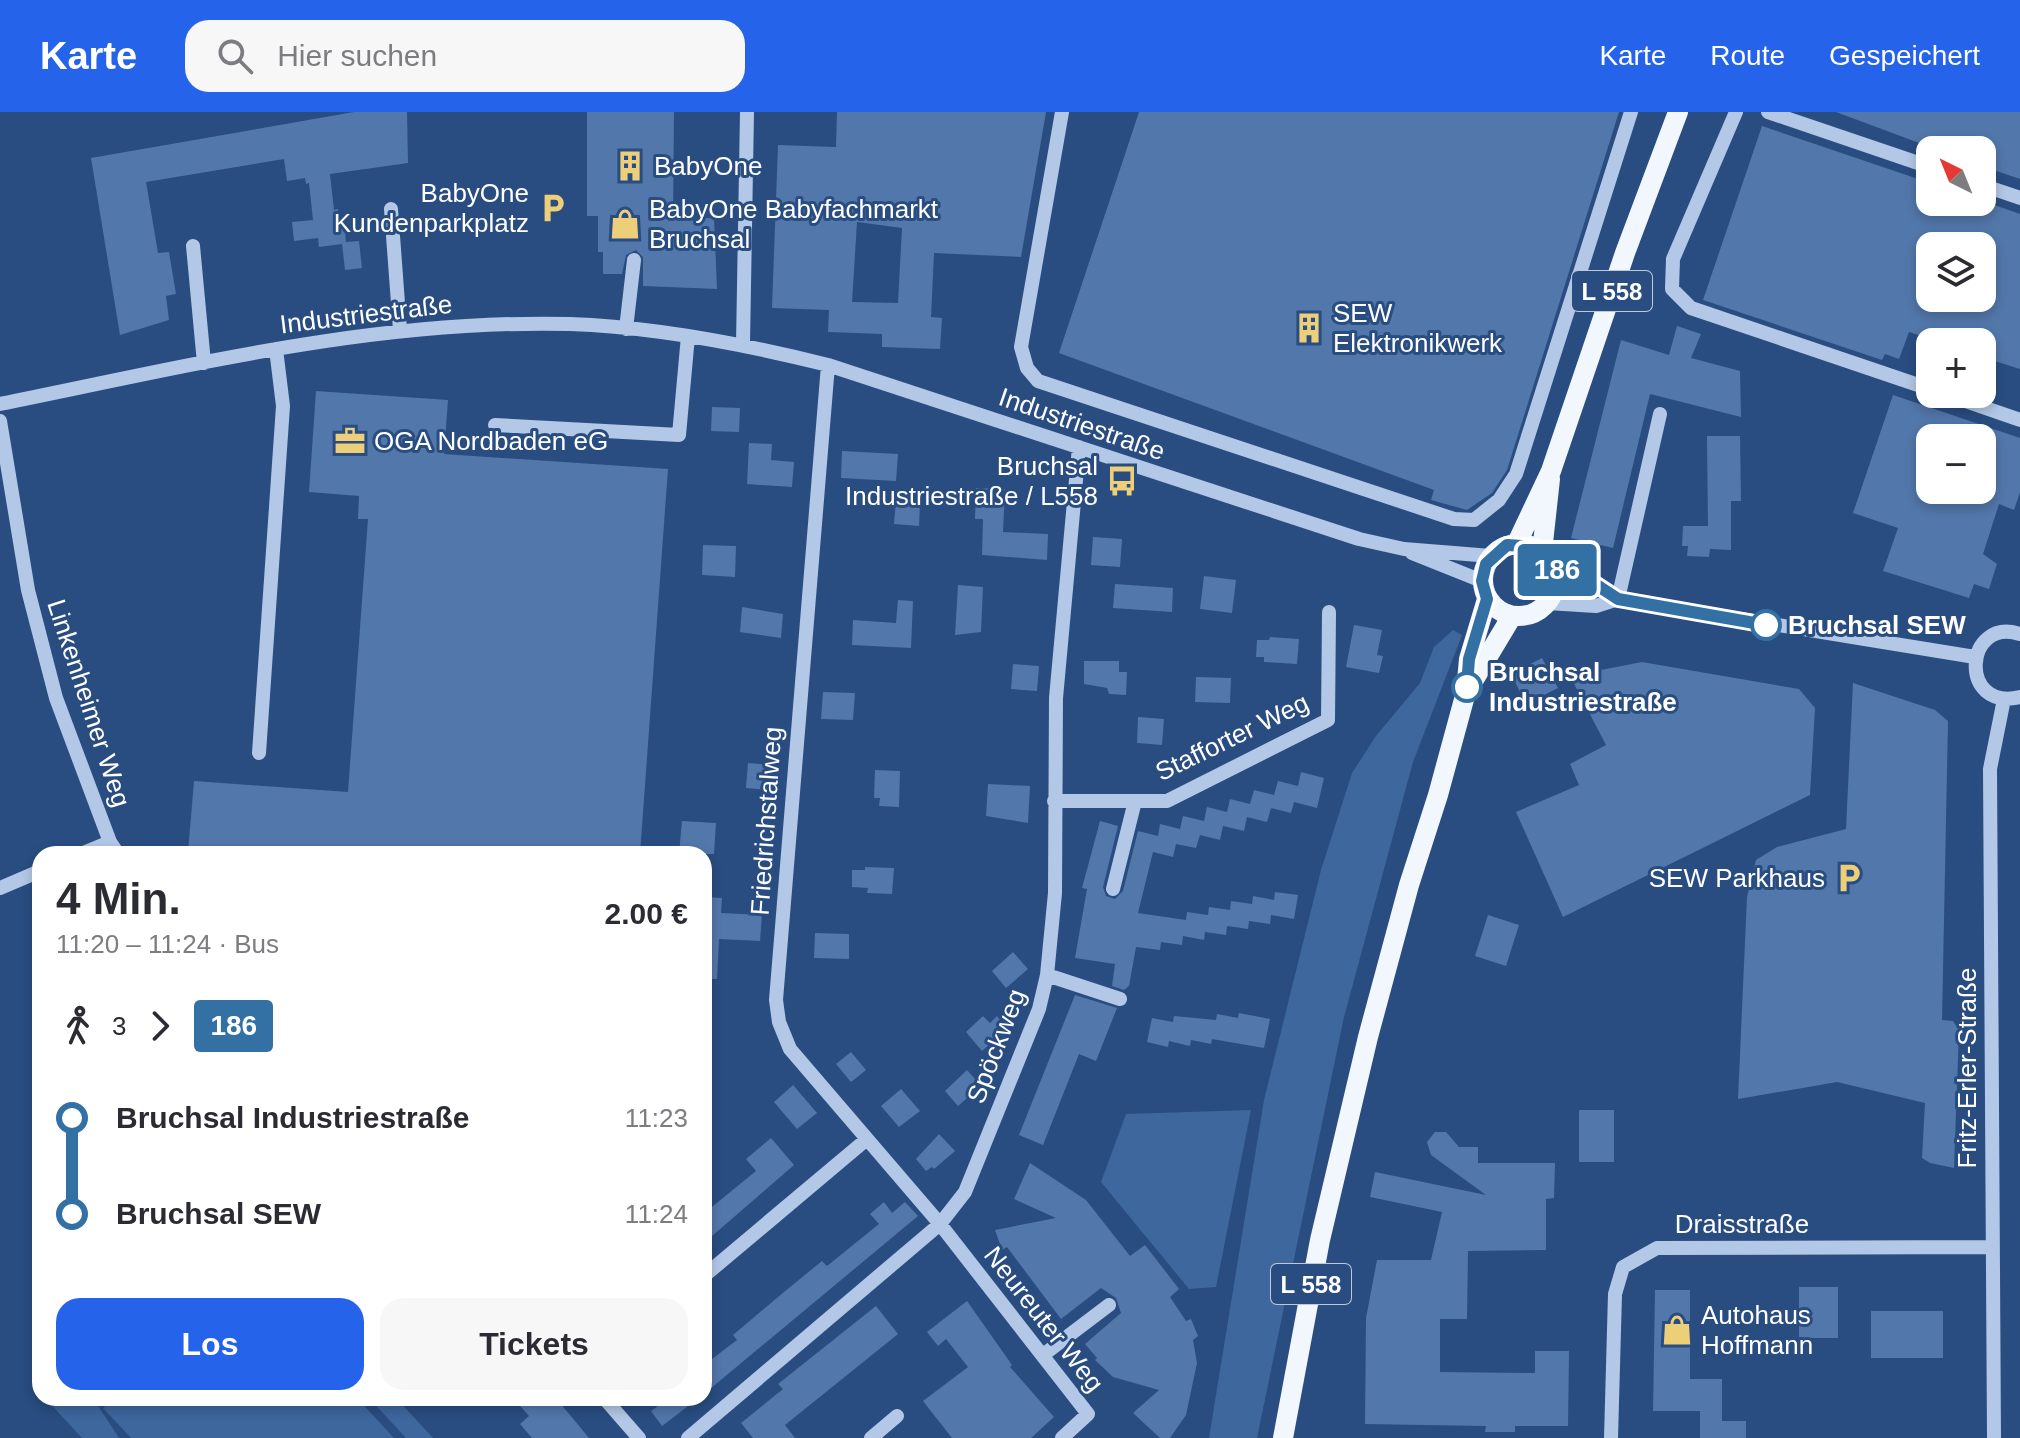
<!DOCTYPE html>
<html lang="de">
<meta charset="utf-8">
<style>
body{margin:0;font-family:Helvetica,sans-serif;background:#f7f7f7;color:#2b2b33;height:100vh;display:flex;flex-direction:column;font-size:30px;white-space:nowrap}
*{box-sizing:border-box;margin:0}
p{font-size:26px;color:#7c7c81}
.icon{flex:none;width:44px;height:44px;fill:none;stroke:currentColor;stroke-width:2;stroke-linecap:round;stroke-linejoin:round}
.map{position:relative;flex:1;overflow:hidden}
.side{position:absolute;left:32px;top:734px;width:680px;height:560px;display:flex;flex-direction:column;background:#fff;border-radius:24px;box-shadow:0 4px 12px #0003}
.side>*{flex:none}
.badge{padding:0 16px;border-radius:6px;font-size:28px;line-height:52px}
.needle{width:52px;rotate:317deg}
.buttons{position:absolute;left:1916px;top:24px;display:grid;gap:16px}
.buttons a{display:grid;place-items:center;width:80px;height:80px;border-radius:16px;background:#fff;box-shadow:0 4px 12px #0003;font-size:40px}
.map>.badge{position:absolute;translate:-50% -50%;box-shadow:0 0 0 4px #fff}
.legs{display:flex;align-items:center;gap:12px;height:88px;padding:0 24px;font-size:26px}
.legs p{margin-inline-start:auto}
.overview{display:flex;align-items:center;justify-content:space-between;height:136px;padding:0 24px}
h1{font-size:44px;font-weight:800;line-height:60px}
.action{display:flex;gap:16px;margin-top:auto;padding:16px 24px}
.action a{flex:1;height:92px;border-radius:24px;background:#2563eb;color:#fff;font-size:32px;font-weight:800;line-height:92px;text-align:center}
.action a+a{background:#f7f7f7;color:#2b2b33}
ul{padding:0 24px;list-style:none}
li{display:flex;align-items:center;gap:28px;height:96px;font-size:30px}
li i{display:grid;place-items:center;width:12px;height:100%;margin:0 10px;background:currentColor}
li i::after{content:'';width:20px;height:20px;margin:-10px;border:6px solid;border-radius:50%;background:#fff}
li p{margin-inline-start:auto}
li:first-child i{background:linear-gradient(#0000 50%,currentColor 0)}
li:last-child i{background:linear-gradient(currentColor 50%,#0000 0)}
header{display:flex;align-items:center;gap:48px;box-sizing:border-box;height:112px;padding:0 40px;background:#2563eb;color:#fff}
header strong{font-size:38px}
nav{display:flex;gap:44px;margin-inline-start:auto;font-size:28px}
.search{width:560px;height:72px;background:#f7f7f7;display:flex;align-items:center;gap:20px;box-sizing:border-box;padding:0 28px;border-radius:24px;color:#7c7c81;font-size:30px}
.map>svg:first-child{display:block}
.green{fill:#3e679e}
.building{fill:#5277aa;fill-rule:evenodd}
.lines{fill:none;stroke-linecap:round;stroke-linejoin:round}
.minor{stroke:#b2c8e6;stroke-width:14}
.major{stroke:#f2f6fd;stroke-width:20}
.line-1-casing{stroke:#fff;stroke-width:18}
.line-1{stroke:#3371a5;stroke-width:12}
.stop-1-dot{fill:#fff;stroke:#3371a5;stroke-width:4}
.labels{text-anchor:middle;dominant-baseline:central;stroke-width:6;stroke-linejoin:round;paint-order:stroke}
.shield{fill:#294d81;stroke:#bfcad9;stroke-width:2}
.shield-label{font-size:24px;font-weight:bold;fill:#fff}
.poi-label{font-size:26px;fill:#fff;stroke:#294d81;text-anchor:start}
.street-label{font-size:26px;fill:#fff;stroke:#294d81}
.stop-label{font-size:26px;font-weight:bold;fill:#fff;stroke:#294d81;text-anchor:start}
</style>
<header>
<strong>Karte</strong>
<div class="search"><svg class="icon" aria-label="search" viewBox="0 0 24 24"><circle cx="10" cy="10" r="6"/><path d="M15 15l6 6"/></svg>Hier suchen</div>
<nav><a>Karte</a><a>Route</a><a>Gespeichert</a></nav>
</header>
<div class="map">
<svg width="2020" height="1326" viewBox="0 0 2020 1326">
<rect width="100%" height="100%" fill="#294d81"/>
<!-- green -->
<path class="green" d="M1453 518 1462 523 1413 650 1344 905 1257 1326H1209L1264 988 1321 758 1352 661 1376 624 1420 571 1434 535Z
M1251 998 1216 1175 1189 1177 1101 1070 1126 1002Z
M45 1286H93L119 1326H82Z
M114 1286H357L394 1326H131L103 1296Z
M369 1286H396L433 1326H406Z"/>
<!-- building -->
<path class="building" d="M354 0H407L408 51 330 62 334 98 338 97 339 108 344 107 346 130 359 129 362 156 345 158 342 132 319 135 318 126 294 129 292 110 313 108 309 71 306 72 305 66 287 69 284 47 146 70 158 141 169 140 176 182 166 184 169 208 120 223 91 46Z
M587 0H674L673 106H714L717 177 643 174V145L636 138 626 143 622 162H603V140H598V104H587Z
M837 0H1046L1021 145 934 141 931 205 942 206 940 237 882 235V222L828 220 829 198 772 196 778 33 836 35ZM857 110 902 116 898 191 852 190Z
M1139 0H1619L1507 358 1492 381 1467 398 1431 388 1434 378 1059 241Z
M1836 0H2020V67L1982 54V38H1938Z
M1762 14 1930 71V90H1986L2020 102V257L1982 245V230H1939L1909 220 1899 247 1885 242 1882 248 1703 188ZM1930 134H1982V186H1930Z
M1677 214 1701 222 1691 246 1740 259 1741 305 1650 282 1613 436 1571 426 1621 228 1669 243Z
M316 279 448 288 444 342 668 357 640 742 188 740 194 669 348 680 368 407H358L359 384 309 380Z
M1893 283 2020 326V380L2014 398 1999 392 1983 442 1997 452 1989 477 1974 472 1969 486 1883 459 1898 416 1853 401ZM1930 326H1982V378H1930Z
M712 295 740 296 739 320 711 319Z
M1707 324H1740L1741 389H1731V438L1710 437 1709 445 1687 444 1688 434H1682L1683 414H1708Z
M749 331 772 332 771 348 794 350 792 375 747 372Z
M842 339 898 342 896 369 841 366Z
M976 376 1005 377 1003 420 1048 422 1047 448 982 443 983 407H975Z
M896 388 920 389 919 414 894 412Z
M1093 425 1122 427 1120 455 1091 453Z
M703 433 736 434 735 465 702 463Z
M1204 464 1236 468 1232 501 1200 497Z
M1115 472 1173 476 1172 500 1113 496Z
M958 473 983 475 981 520 955 523Z
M898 488 913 489 911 536 852 533 853 508 896 511Z
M742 495 783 502 781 526 740 520Z
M1354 513 1382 518 1377 543 1383 544 1379 561 1346 555Z
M1270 525 1299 527 1297 552 1264 550V545H1256L1257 528H1269Z
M1542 546 1558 576 1526 592 1511 562Z
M1084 549H1119V560H1127L1126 583 1109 582 1107 576 1084 572Z
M1642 550 1799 577 1815 596 1810 683 1563 805 1516 700 1579 673 1570 652 1606 633 1570 564Z
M1013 552 1039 554 1037 579 1011 577Z
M1196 565 1231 566 1230 591 1195 590Z
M1853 571 1935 598 1948 609 1942 908 1953 909 1959 918 1954 1056 1930 1051 1922 1046 1925 991 1837 970 1738 987 1747 785 1756 748 1777 735 1846 717Z
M823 580 855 581 853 608 821 607Z
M1138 605 1164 607 1162 633 1137 631Z
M748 651 773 653 771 678 746 676Z
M875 658 900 659 899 695 879 694 880 686H874Z
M1301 660 1324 666 1317 696 1294 690 1291 701 1271 696 1273 689 1267 710 1247 705 1244 719 1223 714 1220 728 1200 723 1196 736 1176 732 1173 745 1153 740 1138 801 1186 808 1187 800 1208 803 1209 795 1230 798 1231 789 1252 792 1253 784 1274 788 1275 780 1298 783 1294 807 1271 803 1270 812 1249 809 1248 817 1227 814 1226 823 1205 820 1204 828 1183 824 1182 833 1161 830 1160 838 1136 835 1129 874 1124 878 1112 874 1115 852 1075 846 1087 777 1082 776 1100 709 1118 714 1103 775 1106 784 1115 787 1123 779 1138 719 1158 724 1160 712 1180 717 1183 704 1204 709 1207 695 1227 700 1230 687 1250 692 1254 678 1274 683 1278 669 1298 674Z
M988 672 1030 674 1028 711 986 704Z
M682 709 716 711 714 742H679Z
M865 755 894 756 892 782 867 781 868 776 852 775V758H865Z
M704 785 722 786 721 801 762 803 760 829 719 827 717 867H704Z
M1488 803 1519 813 1506 854 1475 844Z
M815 821 849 822V847L814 846Z
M1013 840 1028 857 1006 876 992 859Z
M1075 883 1117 896 1096 949 1079 942 1043 1033 1019 1023Z
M1239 901 1270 907 1264 936 1212 927 1211 932 1191 928 1190 934 1169 929 1168 935 1147 930 1152 906 1173 910 1174 904 1216 908 1217 902 1238 906Z
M983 904 990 911 997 904 1007 917 982 939 966 920Z
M851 940 866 958 851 970 836 952Z
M967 958 981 974 958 994 945 979Z
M793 973 817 1001 797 1017 774 990Z
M901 977 920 999 899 1015 881 994Z
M1579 998H1614V1050H1579Z
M1435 1020H1446L1459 1035H1478V1051H1555L1554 1086 1546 1087V1138L1468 1139 1467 1207H1440V1260L1535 1261V1239H1569L1568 1314H1515V1320H1485L1486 1314 1365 1312 1366 1206 1377 1148H1431L1442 1100 1370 1085 1375 1060 1486 1083 1431 1043 1427 1030Z
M939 1022 955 1039 934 1057 932 1055 926 1059 916 1047Z
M771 1026 794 1053 704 1131V1096L707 1099 756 1059 746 1047Z
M1030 1051 1086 1088 1130 1144 1145 1133 1179 1177 1170 1185 1186 1209 1191 1207 1198 1224 1193 1228 1197 1251 1186 1303 1170 1326H1160L1133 1301 1159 1278 1113 1265 1095 1248 1097 1246 1085 1232 1121 1201 1116 1186 1101 1176 1061 1207 1007 1135 1002 1138 995 1118 1056 1106 1014 1087Z
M884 1090 892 1101 905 1090 918 1104 704 1282V1238L712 1247 737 1228 733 1223 784 1180 822 1149 827 1154 879 1112 870 1102Z
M1799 1175H1838V1226H1799Z
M1655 1178H1690V1267H1722V1309H1746V1326H1700V1299H1653Z
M967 1189 1012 1253 1010 1255 1054 1305 1031 1326H952L923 1289 968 1255 946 1227 938 1234 927 1220Z
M876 1194 898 1222 785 1313 795 1326H753L741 1311 783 1277 778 1272Z
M1871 1199H1943V1246H1871Z
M513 1286H556L589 1326H532L520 1312 529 1304Z
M653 1286H680L687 1295 662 1314 651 1299 658 1294Z"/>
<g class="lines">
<!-- minor -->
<path class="minor" d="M1062 0 1021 235 1027 256 1038 269 1454 407 1474 408 1499 388 1516 362 1631 0
M1736 0 1673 147 1672 177 1691 196 1930 277
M1768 0 1930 55
M1982 73 2020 86
M391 97 400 218
M193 134 204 251
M626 217 634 148
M743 232 747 0
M828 253 776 888 779 910 790 937 940 1112 1088 1302 1062 1326
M1945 282 2020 308
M0 292C188 254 377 207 570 212 657 215 744 232 828 253L1359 427 1404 437 1491 444
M0 309 28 478 56 586 110 730 118 742
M495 313 679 323 688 224
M1412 441 1482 469
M1554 457 1586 466 1618 487
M1618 487 1660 302
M1547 491 1596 494 1618 487 1975 545
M2020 522C1964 504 1958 600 2020 585
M259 641 283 294 276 237
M1054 689H1167L1328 608 1329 500
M81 742 110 730
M0 776 40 759
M1113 777 1135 689
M1047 863 1120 887
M704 1164 867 1027
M1043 1243 1109 1193
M604 1286 639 1326
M688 1326 940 1112 965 1080 1039 897 1047 863 1055 781 1056 586 1079 335
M871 1326 897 1304
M1611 1326 1615 1182 1623 1155 1657 1136 1990 1135
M1994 1326 1990 657 2004 587"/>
<!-- major -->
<path class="major" d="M1517 431 1551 359 1625 141 1678 0
M1483 468a36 36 0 1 1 72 0a36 36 0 1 1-72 0Z
M1542 440 1550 367
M1467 579 1512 504
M1283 1326 1320 1128 1368 925 1409 773 1438 683 1466 580 1469 547 1487 487"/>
</g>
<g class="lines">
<!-- line-1 casing -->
<g class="line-1-casing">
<path id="line-1" d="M1467 575 1469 547 1487 487 1482 469 1486 452 1507 433 1535 435 1554 457 1586 466 1618 487 1766 513"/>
</g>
<!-- line-1 -->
<use href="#line-1" class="line-1"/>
</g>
<!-- icons -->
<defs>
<g id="building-bare" transform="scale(2.4)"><path d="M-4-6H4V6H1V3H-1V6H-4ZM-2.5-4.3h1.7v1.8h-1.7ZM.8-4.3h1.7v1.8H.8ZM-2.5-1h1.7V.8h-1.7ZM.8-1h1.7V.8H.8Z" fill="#edce79" stroke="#294d81" stroke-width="2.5" paint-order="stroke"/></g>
<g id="parking-bare" transform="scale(2.4)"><path d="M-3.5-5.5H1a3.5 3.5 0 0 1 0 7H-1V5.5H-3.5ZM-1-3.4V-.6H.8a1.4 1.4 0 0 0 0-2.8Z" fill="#edce79" stroke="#294d81" stroke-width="2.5" paint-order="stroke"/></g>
<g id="shop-bare" transform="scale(2.4)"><path d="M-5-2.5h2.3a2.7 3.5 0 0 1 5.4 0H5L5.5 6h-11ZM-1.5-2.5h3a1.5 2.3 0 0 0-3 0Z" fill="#edce79" stroke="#294d81" stroke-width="2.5" paint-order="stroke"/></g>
<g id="office-bare" transform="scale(2.4)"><path d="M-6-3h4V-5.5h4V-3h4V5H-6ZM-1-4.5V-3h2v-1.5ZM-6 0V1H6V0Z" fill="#edce79" stroke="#294d81" stroke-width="2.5" paint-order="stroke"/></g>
<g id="bus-bare" transform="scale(2.4)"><path d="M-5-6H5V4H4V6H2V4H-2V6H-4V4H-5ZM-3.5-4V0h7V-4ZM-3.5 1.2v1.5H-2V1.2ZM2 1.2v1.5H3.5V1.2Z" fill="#edce79" stroke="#294d81" stroke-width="2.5" paint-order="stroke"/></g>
</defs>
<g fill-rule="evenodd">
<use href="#building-bare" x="630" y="54"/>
<use href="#parking-bare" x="553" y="96"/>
<use href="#shop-bare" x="625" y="112"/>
<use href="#building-bare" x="1309" y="216"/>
<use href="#office-bare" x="350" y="329"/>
<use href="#bus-bare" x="1122" y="369"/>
<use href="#parking-bare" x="1849" y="766"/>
<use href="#shop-bare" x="1677" y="1218"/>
</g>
<!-- markers -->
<g class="stop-1-dot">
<circle cx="1766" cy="513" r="14"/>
<circle cx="1467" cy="575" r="14"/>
</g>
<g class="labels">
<!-- shield labels -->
<g class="shield">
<rect x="1572" y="159" width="80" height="40" rx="6"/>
<rect x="1271" y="1152" width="80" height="40" rx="6"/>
</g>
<g class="shield-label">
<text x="1612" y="179">L 558</text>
<text x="1311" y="1172">L 558</text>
</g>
<!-- poi labels -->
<g class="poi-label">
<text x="654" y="54">BabyOne</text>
<text x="529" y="81" text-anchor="end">BabyOne<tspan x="529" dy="30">Kundenparkplatz</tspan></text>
<text x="649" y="97">BabyOne Babyfachmarkt<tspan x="649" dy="30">Bruchsal</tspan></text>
<text x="1333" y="201">SEW<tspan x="1333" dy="30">Elektronikwerk</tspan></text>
<text x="374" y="329">OGA Nordbaden eG</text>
<text x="1098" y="354" text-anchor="end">Bruchsal<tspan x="1098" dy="30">Industriestraße / L558</tspan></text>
<text x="1825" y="766" text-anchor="end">SEW Parkhaus</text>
<text x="1701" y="1203">Autohaus<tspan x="1701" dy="30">Hoffmann</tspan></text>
</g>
<!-- street labels -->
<g class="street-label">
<text transform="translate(366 202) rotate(-7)">Industriestraße</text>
<text transform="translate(1082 312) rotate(19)">Industriestraße</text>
<text transform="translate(89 591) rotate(72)">Linkenheimer Weg</text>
<text transform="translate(1232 625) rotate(-26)">Stafforter Weg</text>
<text transform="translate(766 709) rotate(-86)">Friedrichstalweg</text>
<text transform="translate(996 934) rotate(-69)">Spöckweg</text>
<text transform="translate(1967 956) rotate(-90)">Fritz-Erler-Straße</text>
<text x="1742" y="1112">Draisstraße</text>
<text transform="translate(1044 1207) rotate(52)">Neureuter Weg</text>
</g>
<!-- stop labels -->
<g class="stop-label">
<text x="1788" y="513">Bruchsal SEW</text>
<text x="1489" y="560">Bruchsal<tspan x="1489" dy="30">Industriestraße</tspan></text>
</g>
</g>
</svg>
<div class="buttons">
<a><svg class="needle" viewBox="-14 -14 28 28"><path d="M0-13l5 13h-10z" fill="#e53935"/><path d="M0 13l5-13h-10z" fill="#7c7c81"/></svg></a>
<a><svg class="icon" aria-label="layers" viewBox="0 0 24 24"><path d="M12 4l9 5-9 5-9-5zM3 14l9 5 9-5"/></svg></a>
<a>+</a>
<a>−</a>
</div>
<b class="badge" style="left:1557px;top:458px;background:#3371a5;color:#fff">186</b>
<section class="side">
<div class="overview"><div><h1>4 Min.</h1><p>11:20 – 11:24 · Bus</p></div><b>2.00 €</b></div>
<div class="legs"><svg class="icon" aria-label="walk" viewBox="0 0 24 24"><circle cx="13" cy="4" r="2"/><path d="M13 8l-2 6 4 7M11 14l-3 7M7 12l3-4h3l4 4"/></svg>3<svg class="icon" aria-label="forward" viewBox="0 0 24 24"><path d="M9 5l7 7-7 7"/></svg><b class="badge" style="background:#3371a5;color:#fff">186</b></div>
<ul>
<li><i style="color:#3371a5"></i><b>Bruchsal Industriestraße</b><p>11:23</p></li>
<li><i style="color:#3371a5"></i><b>Bruchsal SEW</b><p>11:24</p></li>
</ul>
<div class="action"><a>Los</a><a>Tickets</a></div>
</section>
</div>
